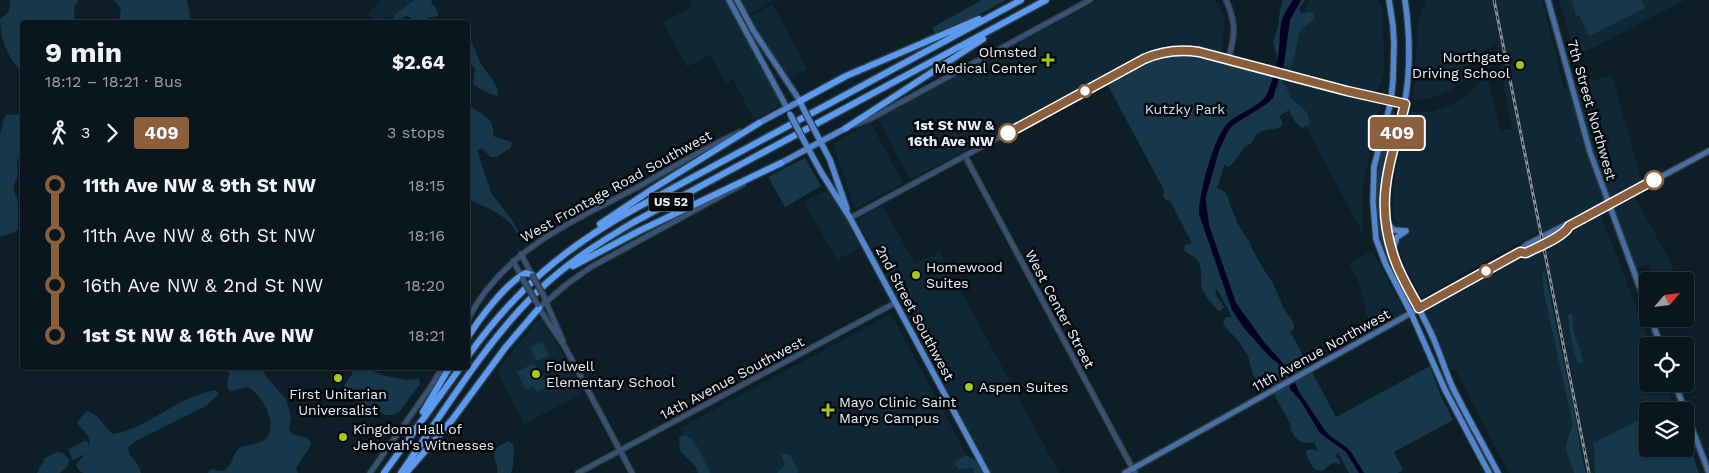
<!DOCTYPE html>
<meta charset="utf-8">
<style>
body{margin:0;font-family:"Work Sans",sans-serif;background:#18232a;color:#f1f3f6;height:100vh;display:flex;flex-direction:column;font-size:19px;white-space:nowrap}
*{box-sizing:border-box;margin:0}
p{font-size:16px;color:#999fa4}
.icon{flex:none;width:28px;height:28px;fill:none;stroke:currentColor;stroke-width:2;stroke-linecap:round;stroke-linejoin:round}
.map{position:relative;flex:1;overflow:hidden}
.drawer{position:absolute;left:20px;top:20px;width:450px;height:350px;display:flex;flex-direction:column;background:#0a161d;border-radius:5px;box-shadow:0 1px 4px #0004,0 0 0 1px #2a353b}
.drawer>*{flex:none}
.badge{padding:0 10px;border-radius:4px;font-size:18px;line-height:32px}
.needle{width:32px;rotate:62deg}
.tools{position:absolute;left:1639px;top:272px;display:grid;gap:10px}
.tools a{display:grid;place-items:center;width:55px;height:55px;border-radius:5px;background:#0a161d;box-shadow:0 1px 4px #0004,0 0 0 1px #2a353b;font-size:25px}
.map>.badge{position:absolute;translate:-50% -50%;box-shadow:0 0 0 2px #fff}
.legs{display:flex;align-items:center;gap:8px;height:55px;padding:0 25px;font-size:16px}
.legs p{margin-inline-start:auto}
.summary{display:flex;align-items:center;justify-content:space-between;height:85px;padding:0 25px}
h1{font-size:28px;font-weight:700;line-height:38px}
ul{padding:0 25px;list-style:none}
li{display:flex;align-items:center;gap:18px;height:50px;font-size:19px}
li i{display:grid;place-items:center;width:8px;height:100%;margin:0 6px;background:currentColor}
li i::after{content:'';width:12px;height:12px;margin:-6px;border:4px solid;border-radius:50%;background:#0a161d}
li p{margin-inline-start:auto}
li:first-child i{background:linear-gradient(#0000 50%,currentColor 0)}
li:last-child i{background:linear-gradient(currentColor 50%,#0000 0)}
.map>svg:first-child{display:block}
.built{fill:#102835}
.green{fill:#17384a}
.water{fill:#050024}
.lines{fill:none;stroke-linecap:round;stroke-linejoin:round}
.tertiary-casing{stroke:#2c3c44;stroke-width:7}
.secondary-casing{stroke:#2c3c44;stroke-width:8}
.primary-casing{stroke:#2c3c44;stroke-width:8}
.motorway-casing{stroke:#2c3c44;stroke-width:9}
.tertiary{stroke:#395173;stroke-width:4.5}
.secondary{stroke:#486fa5;stroke-width:5}
.primary{stroke:#5386cc;stroke-width:5.5}
.motorway{stroke:#5c9aef;stroke-width:6}
.rail-casing{stroke:#859199;stroke-width:3}
.rail{stroke:#03070b;stroke-width:1;stroke-dasharray:4;stroke-linecap:butt}
.tertiary-bridge-casing{stroke:#2c3c44;stroke-width:7;stroke-linecap:butt}
.primary-bridge-casing{stroke:#2c3c44;stroke-width:8;stroke-linecap:butt}
.tertiary-bridge{stroke:#395173;stroke-width:4.5}
.primary-bridge{stroke:#5386cc;stroke-width:5.5}
.line-1-casing{stroke:#fff;stroke-width:11}
.line-1{stroke:#8b5e3c;stroke-width:8}
.poi-dot{fill:#abc716;stroke:#03070b;stroke-width:2}
.stop-1-dot{fill:#fff;stroke:#8b5e3c;stroke-width:2.5}
.labels{text-anchor:middle;dominant-baseline:central;stroke-width:5;stroke-linejoin:round;paint-order:stroke}
.shield{fill:#03070b;stroke:#a3abb0;stroke-width:1}
.shield-label{font-size:12px;font-weight:bold;fill:#e7f1f7}
.poi-label{font-size:14px;fill:#e7f1f7;stroke:#03070b;text-anchor:start}
.park-label{font-size:14px;fill:#c0e1f5;stroke:#03070b}
.street-label{font-size:14px;fill:#e7f1f7;stroke:#03070b}
.stop-label{font-size:14px;font-weight:bold;fill:#e7f1f7;stroke:#03070b;text-anchor:end}
</style>
<div class="map">
<svg width="1709" height="473" viewBox="0 0 1709 473">
<rect width="100%" height="100%" fill="#0e1e27"/>
<!-- built -->
<path class="built" d="M380 0H424L382 22H375L368 14Z
M689 0H726L779 99 776 108 754 119 733 79 726 83 710 55 687 67 663 22 692 7Z
M739 0H774L747 15Z
M1099 0H1215L1224 16 1225 26 1221 52 1187 44H1169L1150 50 1004 131 910 179 878 119Z
M1309 0H1377L1383 10 1384 74 1375 95 1284 72Z
M1426 0H1542L1546 13 1535 17 1546 14 1564 88 1612 75 1642 182 1548 231 1549 228 1534 234 1421 298 1406 269 1398 245 1392 200 1397 162 1411 112H1432L1451 105 1467 95 1487 75 1500 130 1512 129 1496 43 1484 51 1472 64 1463 81 1452 90 1427 99 1413 100 1418 21Z
M1559 0H1685L1575 57Z
M773 4 807 69 790 78 767 48 749 17Z
M1285 78 1381 104 1364 180 1362 203 1363 234 1283 83Z
M870 122 903 183 859 207 854 208 833 144Z
M830 189 861 247 837 260 804 202Z
M1635 197 1674 269 1656 278 1648 264 1635 269 1613 209Z
M882 205 915 264 940 252 1059 473H991L859 224 860 218Z
M1601 215 1651 346H1648V384H1665L1672 403 1657 411H1648L1647 416 1596 456 1594 463 1595 473H1586L1580 450 1577 424 1554 307 1550 296 1547 275 1542 274 1544 294 1570 412 1572 426 1565 448 1574 473H1509L1455 369 1451 370 1425 313 1427 309Z
M1372 251 1405 312 1373 330 1368 321 1360 285 1349 264Z
M891 314 976 473H705L680 428Z
M541 319 554 339 583 393 524 424 497 371 536 322Z"/>
<!-- green -->
<path class="green" d="M10 0H78L74 8 75 22H22V72C8 58 0 39 0 19L9 12Z
M114 0H187L191 22H119L121 9Z
M414 0H432L431 2 437 10 438 16 428 18 424 22H413L410 17 407 16 402 18 400 22H393L392 19 395 15Z
M982 0H1006L980 14 935 33 932 28Z
M1283 0H1305L1299 9 1300 12 1303 13 1313 12 1315 15V18L1300 31 1292 65 1289 67 1281 65 1277 57 1273 42 1278 27 1280 9Z
M1572 0H1641L1645 8 1589 36 1579 15 1576 16Z
M468 38C476 45 475 55 481 64 486 73 499 84 498 95L496 96C489 93 478 89 473 83L475 69 468 60Z
M1190 51 1276 72C1279 77 1282 80 1285 85 1287 88 1288 92 1290 96 1297 106 1310 108 1309 124L1302 128 1295 122 1289 110 1279 116 1282 121V126C1274 131 1264 128 1256 135 1254 137 1254 140 1252 142 1250 145 1245 146 1243 149 1239 156 1235 162 1228 167L1225 164 1217 188 1225 192 1228 197 1230 205 1239 226 1250 243 1252 249 1266 273 1272 281 1284 309 1294 323V329L1290 331 1336 417 1430 366 1440 394 1453 420 1394 452 1403 470 1398 473H1349L1338 453 1335 455 1340 461V464L1332 463 1322 471 1314 469 1306 455V451L1310 449 1318 451 1314 442C1302 446 1294 439 1290 427L1291 425 1268 384H1262L1257 381 1253 375 1248 356 1237 339 1225 327 1223 322 1226 317H1232L1217 289 1215 293 1224 307 1221 311H1218C1212 303 1205 297 1202 288 1199 278 1204 272 1198 261 1194 255 1187 254 1183 249L1185 245 1192 243 1170 201 1166 200 1163 196 1164 190 1105 80 1158 53Z
M468 105C479 114 495 116 493 134L495 137 512 142 511 147 497 157H491L482 148 477 151 491 192C499 206 512 216 519 233H517C506 213 486 208 468 199Z
M1393 112 1395 113 1386 154 1382 194V222L1394 273 1383 252 1377 217 1376 181 1385 134Z
M18 114 22 120V151L17 161 18 175 13 187 18 202V229L15 232 0 237V133C4 127 2 120 6 115Z
M805 158 821 186 785 207 768 177Z
M1545 272 1577 424 1580 449 1586 473H1574L1565 448 1572 426 1570 412 1544 294 1542 273Z
M1571 314 1573 315V330L1583 360 1581 363H1578C1572 348 1569 331 1568 315Z
M542 342 549 355 537 361 530 348Z
M534 363 543 380 549 378 552 384 537 392 534 386 526 390 517 372Z
M227 368H262L268 379 286 399 291 417 289 429 292 434 307 438 311 442C309 452 300 459 296 469L298 473H208L210 469C213 469 218 471 221 471 233 470 231 454 240 448 247 443 257 446 265 439 280 426 262 395 248 387L230 391 227 387 229 373Z
M353 368H367L381 375 406 380 419 379 420 384 399 412 392 415H385L379 412 367 413 352 398 345 397 341 390 352 374Z
M216 390 219 394 206 406 136 441 128 447C128 458 140 462 141 473H83L79 470 76 465 85 454 73 460 68 449 86 440 89 445C92 435 82 431 77 423L81 417 87 411C101 416 103 426 113 434 151 427 176 397 216 390Z
M1647 416 1648 449H1685V433L1699 473H1595L1594 457 1595 456 1593 443Z
M682 435C697 437 704 461 710 473H698L695 466 680 451 679 438Z
M509 441 514 446 513 465 511 473H497C500 464 488 453 498 447 501 444 506 443 509 441Z
M57 452 63 453 69 460C70 465 64 470 60 473H37L45 458Z
M781 454H789L799 470 797 473H777L785 466Z
M966 455 975 460 990 473H974L973 469 970 468 959 469 955 464 957 460Z"/>
<!-- water -->
<path class="water" d="M1293 0H1301L1290 20 1284 63 1273 98 1268 103 1233 125 1228 131 1219 151 1206 196V203L1209 225 1236 303 1264 342 1290 371 1299 392 1324 429 1329 435 1346 447 1351 452 1364 473H1359L1346 452 1320 433 1300 400 1290 389 1288 374 1285 369 1270 357 1244 328 1232 310 1199 214C1199 193 1214 134 1230 121 1240 113 1262 105 1267 94 1271 84 1276 70 1278 58 1280 47 1279 35 1281 24 1283 15 1288 8 1293 0Z"/>
<g class="lines">
<!-- tertiary casing -->
<g class="tertiary-casing">
<path id="tertiary" d="M1226 0C1237 24 1235 36 1228 60
M854 125 872 118 1090 0
M965 156 1135 473
M850 218 1144 59C1162 51 1179 49 1199 52L1332 87 1405 104
M521 254 532 275
M513 261 522 277
M545 300 563 341
M538 307 565 347 632 473
M539 308 567 284 591 267 743 184
M468 319C504 250 570 223 636 188 670 169 704 148 740 132
M370 473 430 388 442 368
M578 473 895 303"/>
</g>
<!-- secondary casing -->
<g class="secondary-casing">
<path id="secondary" d="M729 0 787 108
M737 0 753 30 800 101
M1548 0 1590 152 1648 310
M1520 252 1526 253C1537 247 1565 236 1569 226L1709 151
M1651 319 1661 346
M1675 384 1709 473
M1125 473 1520 252 1526 245 1565 225 1569 226"/>
</g>
<!-- primary casing -->
<g class="primary-casing">
<path id="primary" d="M1389 0 1393 26 1394 44 1393 80 1391 101 1374 167 1373 202 1376 239 1386 265 1411 313 1445 390 1489 473
M1405 0C1410 35 1411 71 1404 106 1398 137 1384 166 1384 198 1384 249 1410 289 1431 333 1439 350 1444 368 1452 386 1466 415 1483 444 1498 473
M759 123 800 101 803 108
M816 133 830 160 847 209
M803 139 821 172 850 218 987 473
M781 163 846 128
M1387 222 1393 230 1406 231
M1393 249 1397 237 1406 231"/>
</g>
<!-- motorway casing -->
<g class="motorway-casing">
<path id="motorway" d="M800 101 846 76 979 19
M846 128 983 39
M600 224 654 188 759 123
M573 266 639 231 781 163
M468 337C479 319 507 282 526 273L532 275
M468 356C516 289 565 247 638 207L1021 0
M423 412 449 368
M384 473 460 368
M401 473C443 413 486 341 538 291 567 263 600 242 634 222L1046 0
M406 473 452 420 505 348 539 308"/>
</g>
<!-- tertiary -->
<use href="#tertiary" class="tertiary"/>
<!-- secondary -->
<use href="#secondary" class="secondary"/>
<!-- primary -->
<use href="#primary" class="primary"/>
<!-- motorway -->
<use href="#motorway" class="motorway"/>
<!-- rail casing -->
<g class="rail-casing">
<path id="rail" d="M1494 0 1589 473"/>
</g>
<!-- rail -->
<use href="#rail" class="rail"/>
<!-- tertiary-bridge casing -->
<g class="tertiary-bridge-casing">
<path id="tertiary-bridge" d="M532 275 545 298
M522 278 538 305"/>
</g>
<!-- primary-bridge casing -->
<g class="primary-bridge-casing">
<path id="primary-bridge" d="M803 108 816 133
M790 114 803 139"/>
</g>
<!-- tertiary-bridge -->
<use href="#tertiary-bridge" class="tertiary-bridge"/>
<!-- primary-bridge -->
<use href="#primary-bridge" class="primary-bridge"/>
</g>
<g class="lines">
<!-- line-1 casing -->
<g class="line-1-casing">
<path id="line-1" d="M1008 133 1144 59C1162 51 1179 49 1199 52L1347 91 1405 104C1391 163 1373 199 1395 260 1401 277 1411 293 1419 308L1520 252 1526 253C1537 247 1564 237 1569 226L1654 180"/>
</g>
<!-- line-1 -->
<use href="#line-1" class="line-1"/>
</g>
<!-- markers -->
<g class="poi-dot">
<path d="M1045.5 52.5h5v5h5v5h-5v5h-5v-5h-5v-5h5z"/>
<circle cx="1520" cy="65" r="5"/>
<circle cx="916" cy="275" r="5"/>
<circle cx="536" cy="374" r="5"/>
<circle cx="338" cy="378" r="5"/>
<circle cx="969" cy="387" r="5"/>
<path d="M825.5 402.5h5v5h5v5h-5v5h-5v-5h-5v-5h5z"/>
<circle cx="343" cy="437" r="5"/>
</g>
<g class="stop-1-dot">
<circle cx="1085" cy="91" r="6"/>
<circle cx="1008" cy="133" r="9"/>
<circle cx="1654" cy="180" r="9"/>
<circle cx="1486" cy="271" r="6"/>
</g>
<g class="labels">
<!-- shield labels -->
<rect class="shield" x="648.5" y="192.5" width="45" height="19" rx="4"/>
<g class="shield-label">
<text x="671" y="202">US 52</text>
</g>
<!-- poi labels -->
<g class="poi-label">
<text x="1037" y="52" text-anchor="end">Olmsted<tspan x="1037" dy="16">Medical Center</tspan></text>
<text x="1510" y="57" text-anchor="end">Northgate<tspan x="1510" dy="16">Driving School</tspan></text>
<text x="926" y="267">Homewood<tspan x="926" dy="16">Suites</tspan></text>
<text x="546" y="366">Folwell<tspan x="546" dy="16">Elementary School</tspan></text>
<text x="979" y="387">Aspen Suites</text>
<text x="338" y="394" text-anchor="middle">First Unitarian<tspan x="338" dy="16">Universalist</tspan></text>
<text x="839" y="402">Mayo Clinic Saint<tspan x="839" dy="16">Marys Campus</tspan></text>
<text x="353" y="429">Kingdom Hall of<tspan x="353" dy="16">Jehovah's Witnesses</tspan></text>
</g>
<!-- park labels -->
<g class="park-label">
<text x="1185" y="109">Kutzky Park</text>
</g>
<!-- street labels -->
<g class="street-label">
<text transform="translate(1592 110) rotate(74)">7th Street Northwest</text>
<text transform="translate(616 186) rotate(-29)">West Frontage Road Southwest</text>
<text transform="translate(1060 309) rotate(62)">West Center Street</text>
<text transform="translate(915 313) rotate(62)">2nd Street Southwest</text>
<text transform="translate(1321 350) rotate(-29)">11th Avenue Northwest</text>
<text transform="translate(732 378) rotate(-28)">14th Avenue Southwest</text>
</g>
<!-- stop labels -->
<g class="stop-label">
<text x="994" y="125">1st St NW &amp;<tspan x="994" dy="16">16th Ave NW</tspan></text>
</g>
</g>
</svg>
<div class="tools">
<a><svg class="needle" viewBox="-14 -14 28 28"><path d="M0-13l5 13h-10z" fill="#e53935"/><path d="M0 13l5-13h-10z" fill="#999fa4"/></svg></a>
<a><svg class="icon" aria-label="locate" viewBox="0 0 24 24"><circle cx="12" cy="12" r="6"/><path d="M12 2v4M12 18v4M2 12h4M18 12h4"/></svg></a>
<a><svg class="icon" aria-label="layers" viewBox="0 0 24 24"><path d="M12 4l9 5-9 5-9-5zM3 14l9 5 9-5"/></svg></a>
</div>
<b class="badge" style="left:1397px;top:133px;background:#8b5e3c;color:#fff">409</b>
<section class="drawer">
<div class="summary"><div><h1>9 min</h1><p>18:12 – 18:21 · Bus</p></div><b>$2.64</b></div>
<div class="legs"><svg class="icon" aria-label="walk" viewBox="0 0 24 24"><circle cx="13" cy="4" r="2"/><path d="M13 8l-2 6 4 7M11 14l-3 7M7 12l3-4h3l4 4"/></svg>3<svg class="icon" aria-label="forward" viewBox="0 0 24 24"><path d="M9 5l7 7-7 7"/></svg><b class="badge" style="background:#8b5e3c;color:#fff">409</b><p>3 stops</p></div>
<ul>
<li><i style="color:#8b5e3c"></i><b>11th Ave NW &amp; 9th St NW</b><p>18:15</p></li>
<li><i style="color:#8b5e3c"></i><span>11th Ave NW &amp; 6th St NW</span><p>18:16</p></li>
<li><i style="color:#8b5e3c"></i><span>16th Ave NW &amp; 2nd St NW</span><p>18:20</p></li>
<li><i style="color:#8b5e3c"></i><b>1st St NW &amp; 16th Ave NW</b><p>18:21</p></li>
</ul>
</section>
</div>
